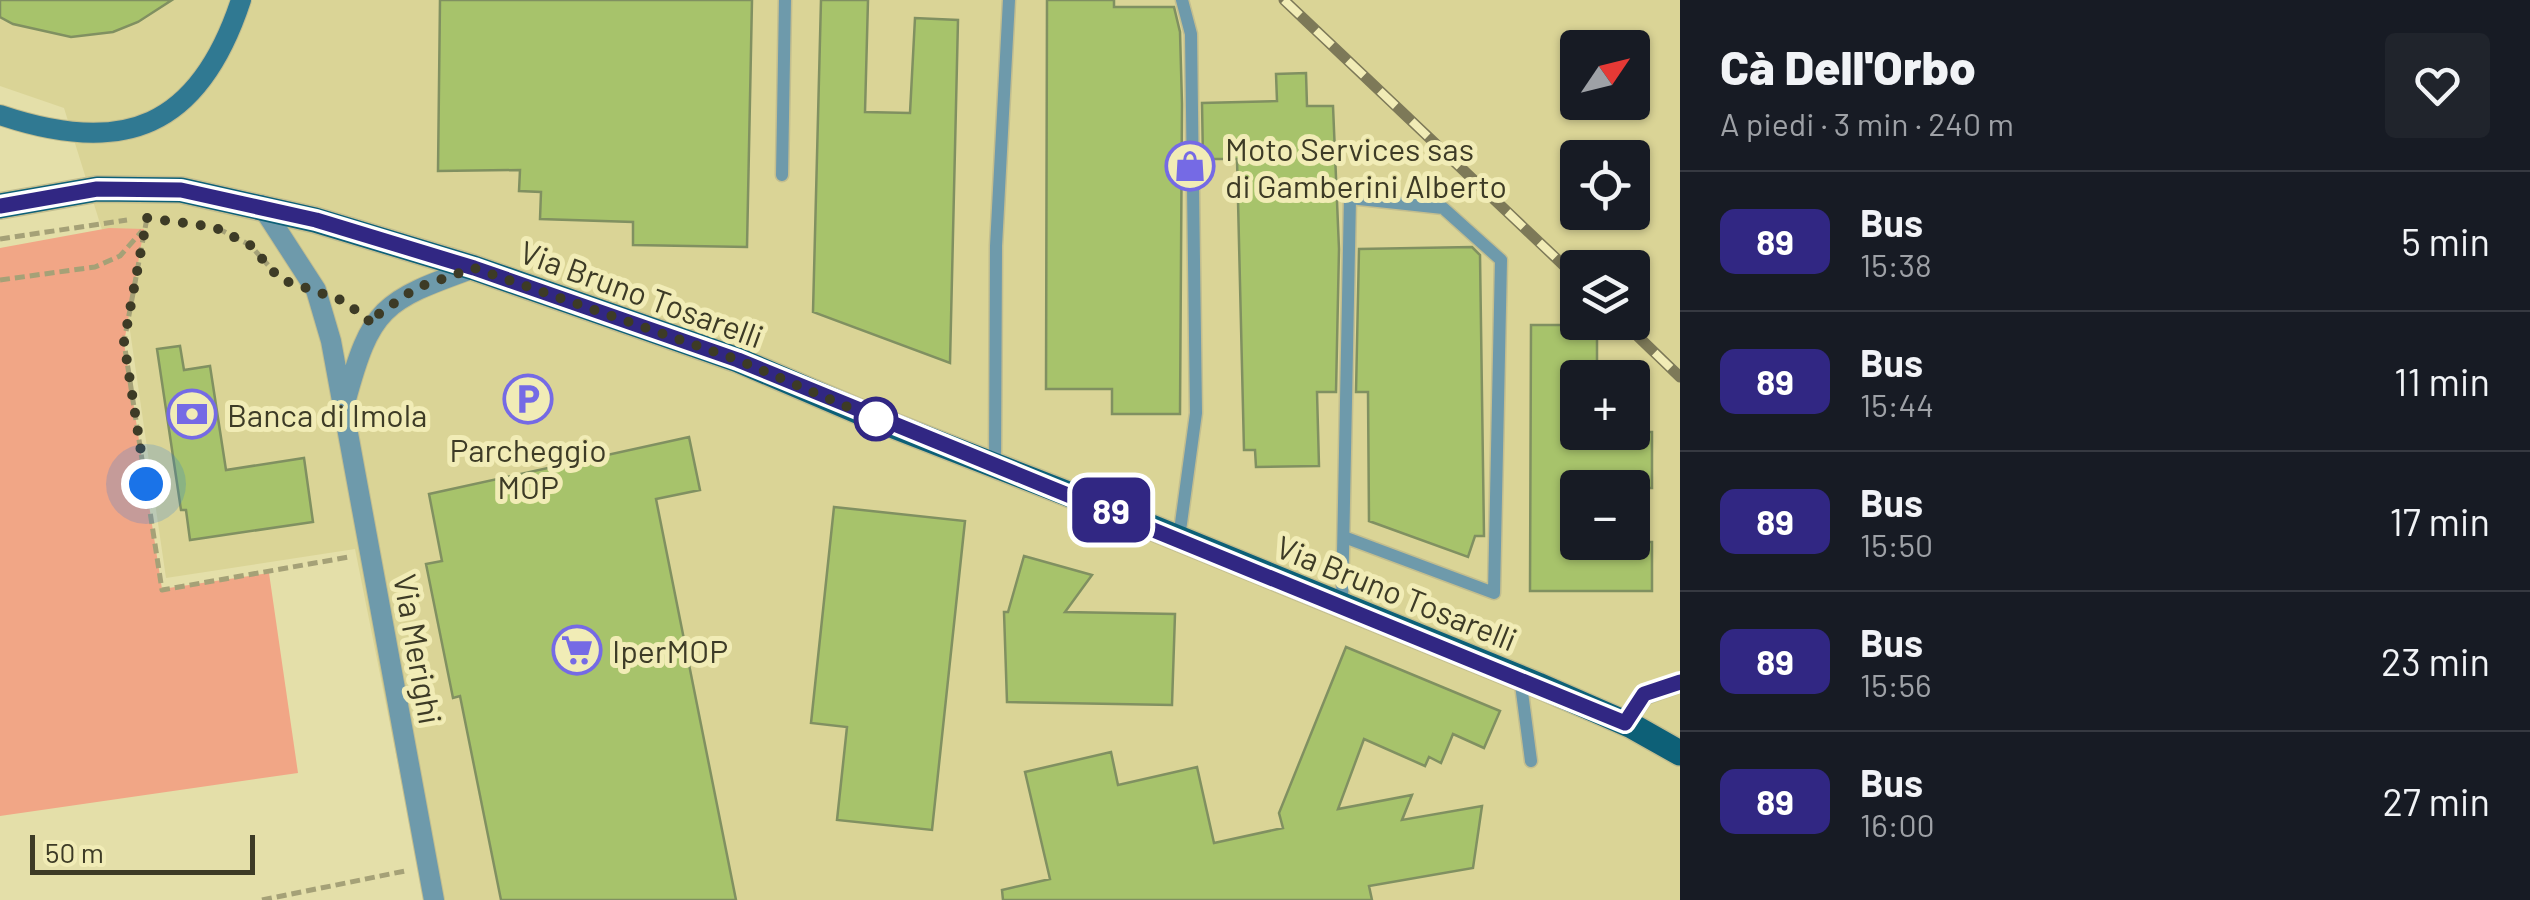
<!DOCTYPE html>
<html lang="it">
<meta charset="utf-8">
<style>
body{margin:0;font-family:Barlow,sans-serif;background:#20242c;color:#f1f3f6;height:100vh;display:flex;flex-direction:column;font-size:38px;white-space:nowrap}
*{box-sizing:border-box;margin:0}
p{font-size:32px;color:#9ea1a6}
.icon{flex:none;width:55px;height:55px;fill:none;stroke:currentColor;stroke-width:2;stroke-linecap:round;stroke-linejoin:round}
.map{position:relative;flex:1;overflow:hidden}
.details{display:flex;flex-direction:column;background:#171b24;width:850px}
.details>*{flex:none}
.badge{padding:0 20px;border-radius:15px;font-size:35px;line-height:65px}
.needle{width:65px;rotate:55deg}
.buttons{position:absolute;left:1560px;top:30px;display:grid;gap:20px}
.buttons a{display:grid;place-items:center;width:90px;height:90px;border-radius:10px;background:#171b24;box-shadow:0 2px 8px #0004;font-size:50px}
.scale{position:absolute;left:30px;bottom:25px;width:225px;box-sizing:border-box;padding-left:10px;border:5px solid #3d3b26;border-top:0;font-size:28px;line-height:35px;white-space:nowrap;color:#3d3b26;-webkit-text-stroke:8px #f1ecb6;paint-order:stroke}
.you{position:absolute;width:50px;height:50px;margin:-25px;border:8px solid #fff;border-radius:50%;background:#1a73e8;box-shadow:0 0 0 15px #1a73e833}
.map>.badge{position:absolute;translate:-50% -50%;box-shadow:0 0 0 5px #fff}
.round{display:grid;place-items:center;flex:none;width:105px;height:105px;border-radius:10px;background:#20242c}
.summary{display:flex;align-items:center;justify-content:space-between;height:170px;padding:0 40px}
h1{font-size:48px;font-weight:800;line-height:75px}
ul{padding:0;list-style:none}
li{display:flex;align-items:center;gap:30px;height:140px;padding:0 40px;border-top:2px solid #363941}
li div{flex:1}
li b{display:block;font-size:38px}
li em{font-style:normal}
li .badge{min-width:110px;font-weight:700;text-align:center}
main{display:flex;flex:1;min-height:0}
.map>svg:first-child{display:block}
.built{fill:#dad496;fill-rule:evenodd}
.green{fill:#f1a686}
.building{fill:#a7c36b;stroke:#809061;stroke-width:2.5}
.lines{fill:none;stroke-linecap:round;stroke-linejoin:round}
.service-casing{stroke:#c3be8f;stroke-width:15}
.minor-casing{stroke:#c3be8f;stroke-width:22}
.tertiary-casing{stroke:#c3be8f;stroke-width:22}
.secondary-casing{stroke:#c3be8f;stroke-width:22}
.primary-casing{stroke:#c3be8f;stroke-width:28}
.path{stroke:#a5a177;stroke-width:5;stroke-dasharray:10 5;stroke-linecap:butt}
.service{stroke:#6e9aab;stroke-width:12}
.minor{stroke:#6e9aab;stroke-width:20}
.tertiary{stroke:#6e9aab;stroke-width:20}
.secondary{stroke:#307992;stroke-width:20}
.primary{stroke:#0d6077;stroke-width:25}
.rail-casing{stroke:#7d7958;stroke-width:11}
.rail{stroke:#f1ecb6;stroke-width:8;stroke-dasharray:22;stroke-linecap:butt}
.line-casing{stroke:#fff;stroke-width:22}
.line{stroke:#312783;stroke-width:15}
.walk{stroke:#3d3b26;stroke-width:10;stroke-dasharray:0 18}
.stop-dot{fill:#fff;stroke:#312783;stroke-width:5}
.labels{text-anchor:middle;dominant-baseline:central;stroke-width:10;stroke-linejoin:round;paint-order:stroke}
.poi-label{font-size:32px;fill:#3d3b26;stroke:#f1ecb6;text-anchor:start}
.street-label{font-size:32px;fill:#3d3b26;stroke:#f1ecb6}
</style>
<main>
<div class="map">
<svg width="1680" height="900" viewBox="0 0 1680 900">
<rect width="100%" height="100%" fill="#e4dfa9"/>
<!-- built -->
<path class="built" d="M0 0H1680V900H425L355 549 166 578 127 310 64 108 0 86ZM1578 48H1632V102H1578ZM1578 158H1632V212H1578ZM1578 268H1632V322H1578ZM1578 378H1632V432H1578ZM1578 488H1632V542H1578Z"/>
<!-- green -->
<path class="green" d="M109 228 144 229 124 343 162 589 269 573 298 773 0 816V248Z"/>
<!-- building -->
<path class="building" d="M0 0H172L138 22 113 32 71 37 13 24 0 17Z
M440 0H752L747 247 633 245V222L540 219 541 192 519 191 520 170 438 171Z
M821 0H868L865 112 910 113 915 18 958 20 950 363 813 312Z
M1047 0H1114V7H1174L1180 32 1182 104 1180 414H1112V389H1046Z
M1306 73 1307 106H1333L1339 249 1336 392H1317L1319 466 1256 467 1255 450H1244L1237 159H1203L1202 103 1277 101 1276 74Z
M1472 247 1480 255 1484 536H1475L1468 557 1369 521 1368 392H1356L1359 249Z
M1531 325H1597V378H1578V432H1652V488H1578V542H1652V591H1530Z
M180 346 184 370 210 366 226 470 304 458 313 522 190 540 186 510H181L157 349Z
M689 437 700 490 656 499 736 900H501L460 696 453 698 426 564 442 561 429 494Z
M834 507 965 521 932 830 837 820 847 727 811 723Z
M1024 556 1092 575 1065 612 1175 614 1172 705 1007 702 1004 612H1008Z
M1346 647 1500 711 1484 748 1453 734 1441 763 1429 757 1425 766 1364 739 1338 809 1412 795 1402 820 1482 806 1473 868 1369 886 1372 900H1003L1002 890 1050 879 1025 772 1111 752 1118 785 1197 767 1214 843 1283 828 1279 813Z"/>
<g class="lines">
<!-- service casing -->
<g class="service-casing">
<path id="service" d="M782 175 785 0
M995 465 996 246 1009 0
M1179 538 1196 413 1191 34 1182 0
M1342 604 1350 198 1443 208 1501 260 1494 593 1344 537
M1520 677 1531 761"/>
</g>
<!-- minor casing -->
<g class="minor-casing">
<path id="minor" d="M261 205 316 290 331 341 434 900
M345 403C371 307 382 301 474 268"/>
</g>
<!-- tertiary casing -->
<g class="tertiary-casing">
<path id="tertiary" d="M1625 723 1644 695 1680 682"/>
</g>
<!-- secondary casing -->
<g class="secondary-casing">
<path id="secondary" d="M0 115C124 157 199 128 241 0"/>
</g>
<!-- primary casing -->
<g class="primary-casing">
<path id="primary" d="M0 206 97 189 181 190 315 220 474 268 738 360 876 419 1117 513 1538 685 1632 726 1680 753"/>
</g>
<!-- path -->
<path class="path" d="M147 218 124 342 162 590 349 557
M217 228 250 245 268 265
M0 239 127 220
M0 280 95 267 120 256 142 231
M262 900 405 871"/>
<!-- service -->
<use href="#service" class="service"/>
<!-- minor -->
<use href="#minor" class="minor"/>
<!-- tertiary -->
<use href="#tertiary" class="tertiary"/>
<!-- secondary -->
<use href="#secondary" class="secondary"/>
<!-- primary -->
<use href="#primary" class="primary"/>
<!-- rail casing -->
<g class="rail-casing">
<path id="rail" d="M1284 0 1578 279
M1623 322 1680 377"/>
</g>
<!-- rail -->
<use href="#rail" class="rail"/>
</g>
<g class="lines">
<!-- line casing -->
<g class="line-casing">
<path id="line" d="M0 206 97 189 181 190 316 220 474 268 738 360 1625 723 1644 694 1680 682"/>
</g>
<!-- line -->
<use href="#line" class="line"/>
<!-- walk -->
<path class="walk" d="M146 484 124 342 147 218 214 227 250 245 280 279 344 301 373 324 376 316 416 288 474 268 738 360 876 419"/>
</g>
<!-- icons -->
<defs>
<g id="shop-ring" transform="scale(2.5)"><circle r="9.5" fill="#f1ecb6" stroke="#756ae5" stroke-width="1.5"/><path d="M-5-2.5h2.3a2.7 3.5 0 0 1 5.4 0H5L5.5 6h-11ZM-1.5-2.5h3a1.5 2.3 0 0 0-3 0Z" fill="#756ae5"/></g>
<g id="parking-ring" transform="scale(2.5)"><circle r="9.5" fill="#f1ecb6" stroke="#756ae5" stroke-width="1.5"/><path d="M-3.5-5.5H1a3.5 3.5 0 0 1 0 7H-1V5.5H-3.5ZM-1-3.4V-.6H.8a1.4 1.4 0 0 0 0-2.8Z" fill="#756ae5"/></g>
<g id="bank-ring" transform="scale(2.5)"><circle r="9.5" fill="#f1ecb6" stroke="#756ae5" stroke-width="1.5"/><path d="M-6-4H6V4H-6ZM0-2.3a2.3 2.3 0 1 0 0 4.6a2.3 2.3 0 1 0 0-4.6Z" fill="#756ae5"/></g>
<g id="supermarket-ring" transform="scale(2.5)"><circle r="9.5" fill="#f1ecb6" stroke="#756ae5" stroke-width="1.5"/><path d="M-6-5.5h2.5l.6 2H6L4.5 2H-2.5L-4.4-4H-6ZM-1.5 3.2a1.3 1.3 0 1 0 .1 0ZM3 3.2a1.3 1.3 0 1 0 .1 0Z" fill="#756ae5"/></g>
</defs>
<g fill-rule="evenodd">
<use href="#shop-ring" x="1190" y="166"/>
<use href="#parking-ring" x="528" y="399"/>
<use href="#bank-ring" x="192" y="414"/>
<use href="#supermarket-ring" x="577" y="650"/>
</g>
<!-- markers -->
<circle class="stop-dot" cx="876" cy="419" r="20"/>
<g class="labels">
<!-- poi labels -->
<g class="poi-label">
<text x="1225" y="148">Moto Services sas<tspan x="1225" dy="37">di Gamberini Alberto</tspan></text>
<text x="227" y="414">Banca di Imola</text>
<text x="528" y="449" text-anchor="middle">Parcheggio<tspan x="528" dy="37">MOP</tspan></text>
<text x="612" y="650">IperMOP</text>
</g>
<!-- street labels -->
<g class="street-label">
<text transform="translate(642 293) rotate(20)">Via Bruno Tosarelli</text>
<text transform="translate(1397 592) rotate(22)">Via Bruno Tosarelli</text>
<text transform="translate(419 649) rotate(80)">Via Merighi</text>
</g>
</g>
</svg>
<div class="buttons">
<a><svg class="needle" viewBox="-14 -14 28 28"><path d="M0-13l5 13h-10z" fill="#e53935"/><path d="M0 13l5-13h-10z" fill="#9ea1a6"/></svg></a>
<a><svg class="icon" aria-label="locate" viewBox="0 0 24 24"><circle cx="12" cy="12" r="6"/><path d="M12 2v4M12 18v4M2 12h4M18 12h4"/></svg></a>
<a><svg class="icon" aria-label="layers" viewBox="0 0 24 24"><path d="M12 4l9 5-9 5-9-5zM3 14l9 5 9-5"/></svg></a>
<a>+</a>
<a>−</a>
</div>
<div class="scale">50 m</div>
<div class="you" style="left:146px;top:484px"></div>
<b class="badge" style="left:1111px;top:510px;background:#312783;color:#fff">89</b>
</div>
<section class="details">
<div class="summary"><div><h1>Cà Dell'Orbo</h1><p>A piedi · 3 min · 240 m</p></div><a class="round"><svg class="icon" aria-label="heart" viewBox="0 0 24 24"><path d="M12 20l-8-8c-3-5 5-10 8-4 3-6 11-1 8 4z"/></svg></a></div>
<ul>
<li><span class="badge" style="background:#312783;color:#fff">89</span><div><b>Bus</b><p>15:38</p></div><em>5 min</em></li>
<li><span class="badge" style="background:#312783;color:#fff">89</span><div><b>Bus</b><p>15:44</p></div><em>11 min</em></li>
<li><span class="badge" style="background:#312783;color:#fff">89</span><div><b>Bus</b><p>15:50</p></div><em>17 min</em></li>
<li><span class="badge" style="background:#312783;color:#fff">89</span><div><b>Bus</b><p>15:56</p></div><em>23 min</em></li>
<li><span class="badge" style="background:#312783;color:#fff">89</span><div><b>Bus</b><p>16:00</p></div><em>27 min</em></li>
</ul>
</section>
</main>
